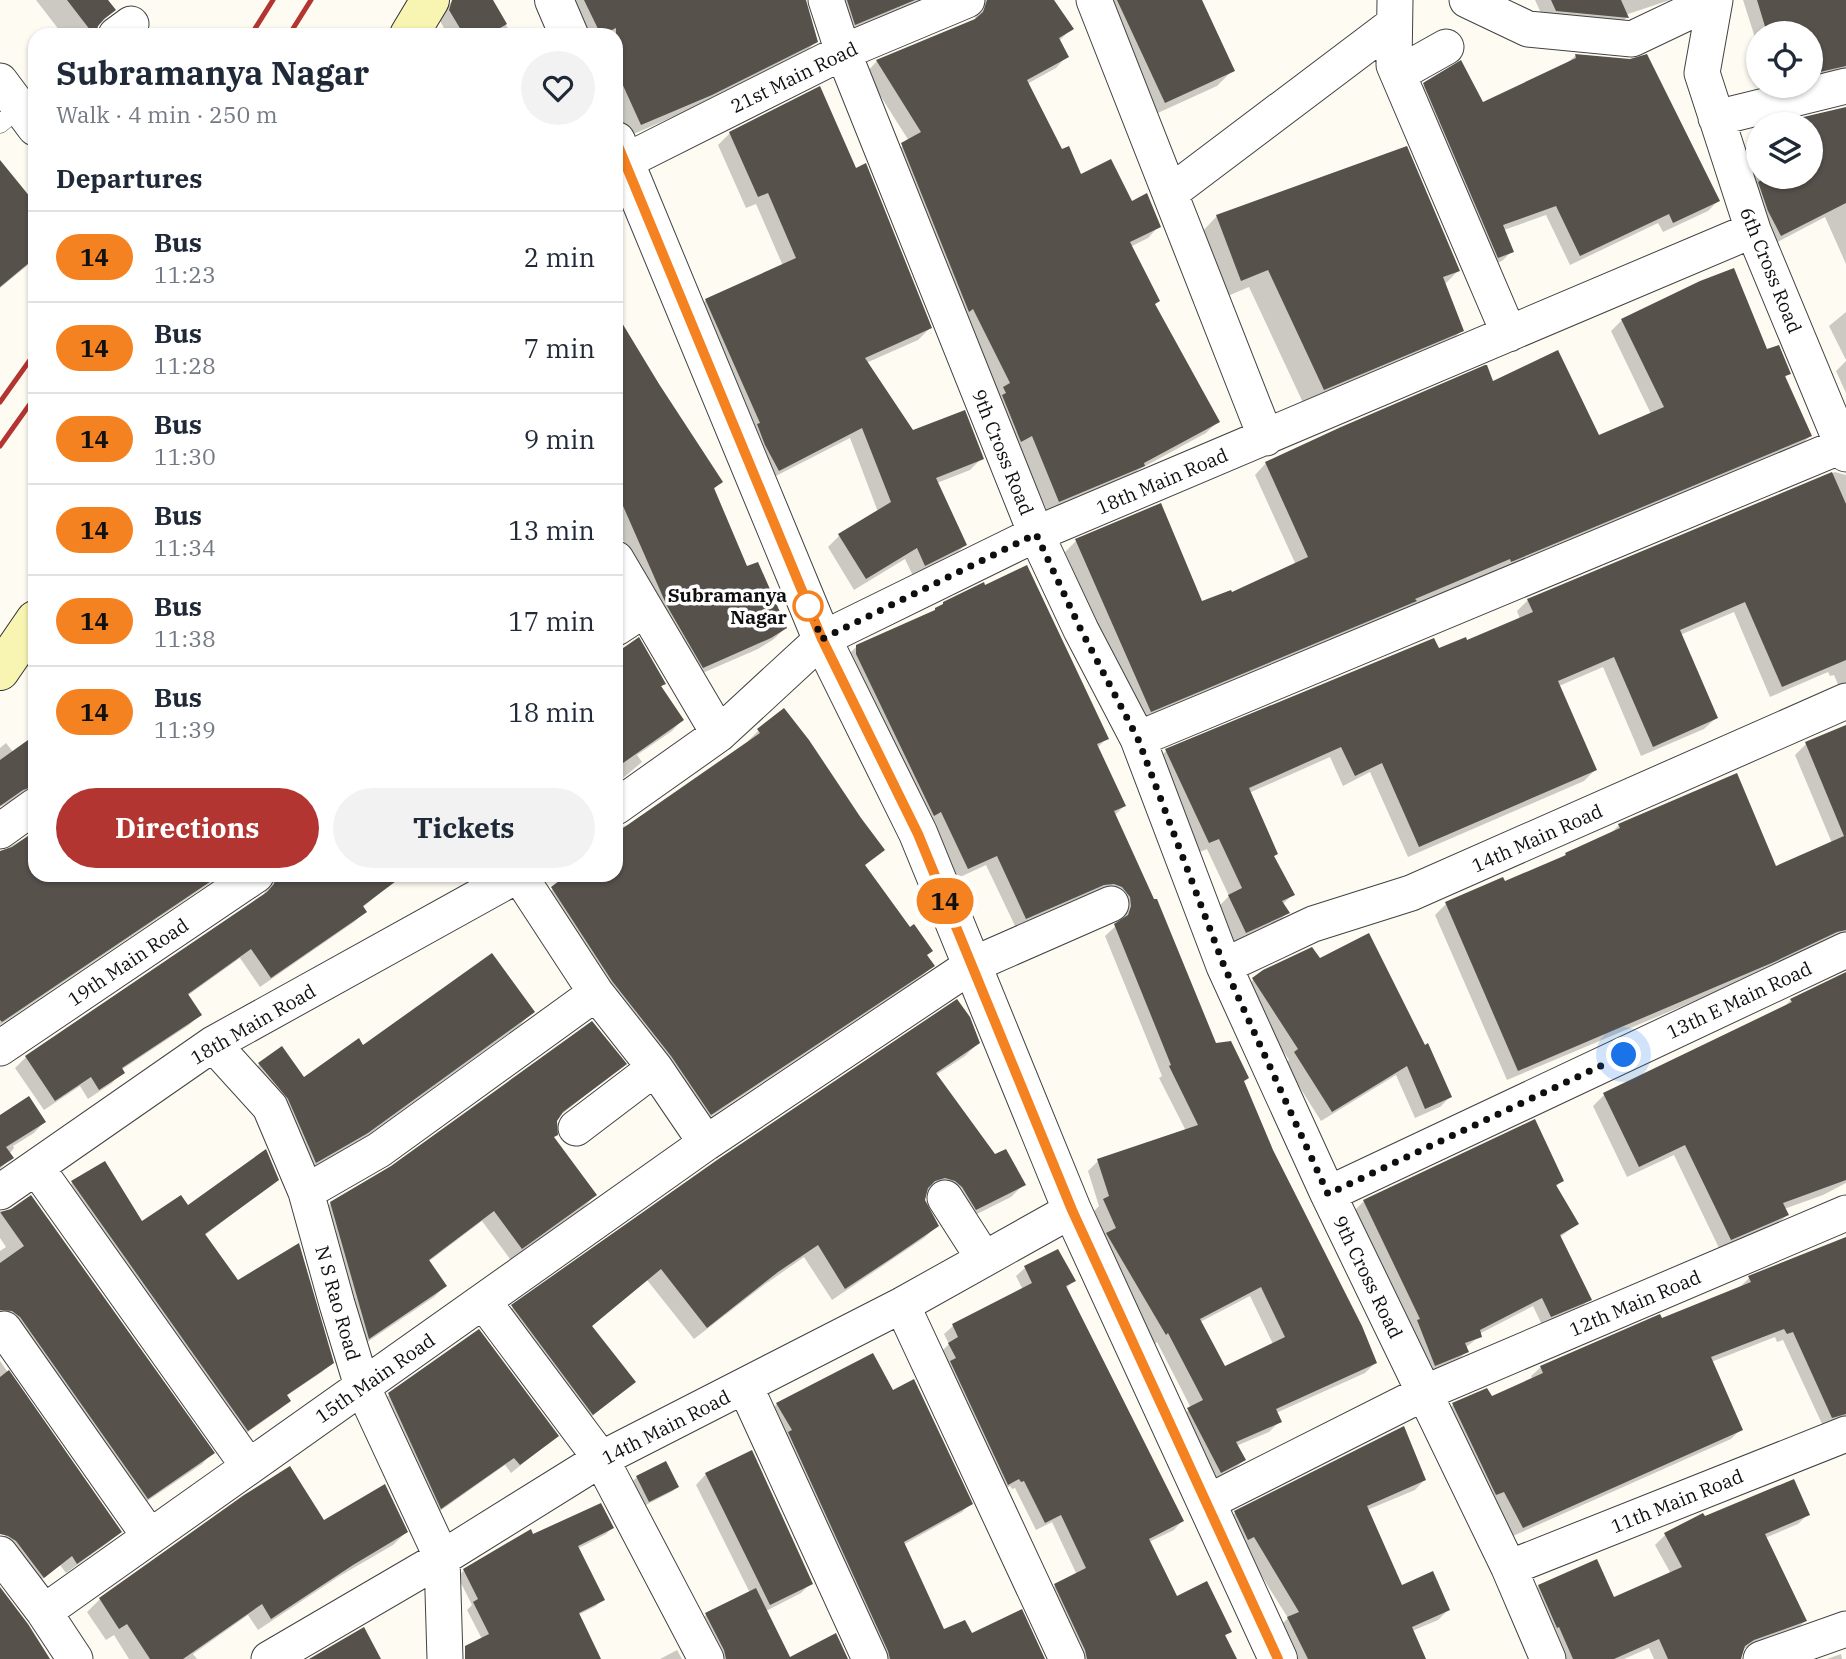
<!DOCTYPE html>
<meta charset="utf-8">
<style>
body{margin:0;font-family:"IBM Plex Serif",serif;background:#f2f2f3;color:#1f2937;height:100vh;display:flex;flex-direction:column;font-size:26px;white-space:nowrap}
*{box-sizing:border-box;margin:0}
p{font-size:23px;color:#747a83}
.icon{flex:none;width:38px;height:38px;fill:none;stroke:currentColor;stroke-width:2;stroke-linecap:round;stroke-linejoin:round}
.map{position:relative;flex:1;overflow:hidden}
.details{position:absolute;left:28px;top:28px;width:595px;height:854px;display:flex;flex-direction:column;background:#fff;border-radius:21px;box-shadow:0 2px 5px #0004}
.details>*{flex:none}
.badge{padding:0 14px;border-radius:23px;font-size:24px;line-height:46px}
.fabs{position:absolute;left:1746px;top:21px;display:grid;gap:14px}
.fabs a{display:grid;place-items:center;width:77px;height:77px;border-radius:50%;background:#fff;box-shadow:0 2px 5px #0004;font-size:35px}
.you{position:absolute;width:35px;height:35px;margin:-18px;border:5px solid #fff;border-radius:50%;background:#1a73e8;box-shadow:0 0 0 10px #1a73e833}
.map>.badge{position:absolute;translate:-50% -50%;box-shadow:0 0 0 4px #fff}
h2{padding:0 28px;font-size:26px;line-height:63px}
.round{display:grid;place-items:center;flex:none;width:74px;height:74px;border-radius:37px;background:#f2f2f3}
.overview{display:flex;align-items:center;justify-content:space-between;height:119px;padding:0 28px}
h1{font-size:33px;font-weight:700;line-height:52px}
.primary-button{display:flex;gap:14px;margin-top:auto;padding:14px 28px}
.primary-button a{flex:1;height:80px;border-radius:42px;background:#b33532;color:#fff;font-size:28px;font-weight:700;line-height:80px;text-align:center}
.primary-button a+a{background:#f2f2f3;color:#1f2937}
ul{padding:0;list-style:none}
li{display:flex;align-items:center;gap:21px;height:91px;padding:0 28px;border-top:2px solid #e0e1e3}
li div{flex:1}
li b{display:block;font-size:26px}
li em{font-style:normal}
li .badge{min-width:77px;font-weight:700;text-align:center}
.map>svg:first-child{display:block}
.shadow{fill:#0003;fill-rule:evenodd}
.building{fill:#57514c;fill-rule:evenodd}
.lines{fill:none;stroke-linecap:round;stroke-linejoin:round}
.service-casing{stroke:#424242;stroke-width:19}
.minor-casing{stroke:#424242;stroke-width:37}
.tertiary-casing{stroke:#424242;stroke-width:40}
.secondary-casing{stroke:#313131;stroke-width:40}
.service{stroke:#fff;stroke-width:18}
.minor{stroke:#fff;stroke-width:35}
.tertiary{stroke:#fff;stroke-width:38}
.secondary{stroke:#f8f5b3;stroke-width:38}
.rail{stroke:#b33532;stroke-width:5}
.line-casing{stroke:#fff;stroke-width:16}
.line{stroke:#f58220;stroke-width:10}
.walk{stroke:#0f0f0f;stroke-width:7;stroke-dasharray:0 12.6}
.stop-dot{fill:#fff;stroke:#f58220;stroke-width:3.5}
.labels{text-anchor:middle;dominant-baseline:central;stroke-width:7;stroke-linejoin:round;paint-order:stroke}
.street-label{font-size:19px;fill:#0f0f0f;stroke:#fff}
.stop-label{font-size:19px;font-weight:bold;fill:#0f0f0f;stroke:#fff;text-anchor:end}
</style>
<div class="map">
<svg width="1846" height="1659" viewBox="0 0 1846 1659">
<rect width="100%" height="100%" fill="#fefcf2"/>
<!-- shadow -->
<path class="shadow" d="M36 0H109L107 1 114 10 96 28 95 35H63Z
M454 0H491L512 35H448L440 21 442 11Z
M567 0H805L816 41 805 53 698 106 629 136 616 107V35H584Z
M830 0H928L844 35Z
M971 0H1052L1071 29 1060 40 1067 56 1056 68 1027 84 1061 151 1080 176 1131 203 1159 226 1148 238 1130 247 1153 305 1218 421 1206 433 1138 470 1131 477 1048 513 890 156 909 141 866 73 877 61 974 21 976 15Z
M1095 0H1200L1233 70 1217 86 1149 117Z
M1535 0H1670L1625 15 1626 18 1616 29 1545 22Z
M1743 0H1846V81H1811V33H1759L1758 47Z
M1575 56 1630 61 1718 201 1708 211 1663 232 1658 223 1570 265 1546 215 1504 230 1512 251 1502 261 1488 266 1415 94 1425 84 1482 104 1566 64Z
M819 89 930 328 918 340 866 363 913 432 982 458 970 470 937 483 965 545 953 557 913 576 905 559 854 590 828 547 839 536 878 512 850 438 766 481 694 312 706 300 783 266 756 204 746 208 718 145 730 133Z
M1846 109V264L1825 217 1770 246 1744 154 1759 141V177H1811V124H1783Z
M0 163 35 205V259L0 288Z
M1217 216 1458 271 1444 285 1462 330 1444 349 1305 407 1249 287 1223 298 1199 235Z
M616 310 621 318 619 321 721 482 713 490 746 569 785 628 774 639 758 649 691 678 656 618 616 523Z
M1846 312V360L1829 326Z
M1622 320 1766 351 1789 374 1784 378 1810 436 1799 447 1500 572 1499 569 1408 607 1403 612 1139 722 1065 552 1076 541 1201 604 1231 595 1296 565 1255 475 1266 463 1492 383 1598 437 1651 414 1611 331Z
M1846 361V393L1836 371Z
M1835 472 1846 475V695L1842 694 1834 675 1830 676 1828 672 1770 697 1734 612 1680 635 1716 718 1704 729 1641 756 1603 667 1559 686 1595 770 1584 781 1408 857 1370 772 1343 786 1330 757 1249 793 1276 854 1273 857 1293 894 1282 905 1287 913 1276 924 1235 943 1218 907 1229 896 1207 849 1197 853 1155 762 1166 751 1438 650 1466 642 1520 619 1517 611 1528 600Z
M857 646 1107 738 1097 748 1124 806 1114 816 1215 1044 1243 1082 1271 1151 1375 1363 1365 1373 1276 1413 1280 1421 1269 1432 1236 1446 1244 1460 1233 1470 1210 1482 1178 1420 1191 1408 1157 1342 1155 1344 1097 1245 1105 1236 1094 1211 1099 1206 1088 1171 1098 1161 1186 1131 1159 1078 1162 1076 1105 936 1119 923 1121 917 1016 928 986 865 958 878 846 657ZM1250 1296 1273 1344 1224 1368 1200 1322Z
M616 655 664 684 660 688 682 720 672 731 637 755 642 762 616 784Z
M783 711 883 849 864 866 932 966 922 976 700 1124 541 899 570 875H616V829L628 825 749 743 748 741 758 731Z
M1846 727V944L1761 973 1507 1080 1435 915 1446 904 1504 884 1562 859 1566 854 1610 834 1619 825 1775 868 1832 843 1795 755 1806 744Z
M35 737V800L21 796 0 807V748L6 743 14 753Z
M35 833V875H222L0 1025V852Z
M263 875H387L392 882 362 908 365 912 354 922 260 987 240 958 187 996 200 1015 189 1025 121 1070 122 1072 112 1083 88 1099 80 1086 44 1110 15 1068 26 1057 264 896 266 884Z
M1312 949 1319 960 1450 1097 1440 1107 1415 1118 1396 1075 1321 1121 1285 1064 1289 1060 1243 990 1253 980Z
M1846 974V1183L1823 1195 1784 1209 1787 1215 1776 1226 1720 1250 1674 1155 1627 1177 1593 1106 1604 1095 1784 1007 1791 1000Z
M532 1012 520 1025 353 1146 303 1175 246 1077 259 1065 282 1048 303 1079 363 1047Z
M978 1043 965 1056 936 1075 994 1157 1023 1185 1011 1197 963 1221 931 1190 925 1192 923 1200 937 1226 924 1238 832 1300 804 1257 764 1285 694 1339 647 1280 591 1327 633 1382 580 1426 500 1319 513 1307Z
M624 1064 557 1118 552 1138 595 1195 584 1207 510 1259 482 1221 428 1262 445 1286 434 1297 357 1349 319 1215 331 1203Z
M0 1117 44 1122 34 1133 13 1146 14 1148 9 1154 12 1157 0 1169Z
M104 1163 142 1223 277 1179 204 1236 238 1283 332 1362 322 1372 286 1396 289 1401 279 1410 238 1439 63 1192 72 1183Z
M1562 1180 1556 1187 1577 1224 1559 1238 1589 1299 1581 1308 1542 1325 1533 1306 1479 1334 1480 1336 1465 1348 1467 1351 1458 1360 1426 1374 1355 1210 1364 1201Z
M12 1210 212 1453 202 1464 137 1508 0 1321V1251L6 1247 0 1238V1213Z
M1846 1239V1426H1823L1783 1340 1777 1342 1775 1337 1711 1362 1740 1430 1731 1439 1513 1536 1443 1414 1453 1405 1487 1390 1491 1398 1533 1380 1531 1376 1541 1367 1739 1288 1749 1278Z
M1058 1251 1074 1281 1065 1289 1182 1521 1174 1530 1149 1542 1177 1598 1230 1631 1224 1637 1235 1659H1077L1047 1594 1055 1586 1077 1575 1052 1522 1036 1530 1015 1488 1012 1489 1010 1486 999 1492 940 1353 949 1344 944 1334 953 1326 1023 1290 1016 1276 1025 1268Z
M478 1331 557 1436 511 1473 505 1465 433 1516 380 1403 389 1395Z
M0 1361 120 1532 109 1542 66 1573 60 1565 32 1587 0 1541 8 1533 0 1522Z
M892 1392 970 1504 962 1512 903 1545 944 1631 972 1636 1043 1659H880L769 1412 777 1404Z
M665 1463 677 1487 673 1491 644 1506 632 1482 637 1477Z
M706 1474 811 1583 801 1593 766 1611 789 1659H846H716L697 1623 706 1615 750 1593 696 1485Z
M1424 1480 1415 1490 1367 1510 1401 1587 1448 1610 1438 1620 1412 1631 1424 1659H1295L1278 1628 1288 1618 1243 1546 1226 1522 1235 1513Z
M245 1496 323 1522 406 1532 393 1545 338 1577 258 1630 248 1615 193 1654 197 1659H129L114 1635 106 1640 87 1612 100 1599Z
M1808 1514 1798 1524 1765 1538 1805 1621 1795 1631 1743 1649 1740 1659H1654L1649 1648 1624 1659H1559L1529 1596 1539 1586 1613 1599 1671 1574 1655 1545 1665 1535 1704 1518Z
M612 1528 606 1534 577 1549 602 1600 596 1606 578 1615 599 1659H468L465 1651 482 1639 467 1610 472 1605 458 1577 464 1570 532 1536Z
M677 1650 682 1659H660Z
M1841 1654 1842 1659H1827Z"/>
<!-- building -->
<path class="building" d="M67 0H108L116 10 104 19 98 26 96 35H94Z
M452 0H493L507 24 488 35H464L449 10Z
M584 0H806L818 42 712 95 641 125 616 70V28L601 35Z
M847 0H915L855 25Z
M987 0H1054L1074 29 1059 38 1069 57 1027 80 1062 149 1069 146 1081 174 1111 159 1132 201 1147 193 1161 227 1130 242 1160 301 1155 304 1220 422 1144 463 1145 466 1059 502 1032 436 1021 442 1002 395 1006 393 1003 387 1010 383 973 309 969 312 901 143 921 132 876 60 975 19 983 12Z
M1117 0H1202L1235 71 1165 103Z
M1551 0H1621L1629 18 1556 11Z
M1757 0H1846V66L1811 74V33H1767Z
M1575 54 1630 59 1647 54 1720 201 1673 223 1669 214 1580 256 1556 206 1503 225 1514 252 1498 258 1423 83 1461 60 1483 102 1576 58Z
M820 86 856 168 866 163 932 328 865 358 913 430 965 410 984 459 936 478 967 545 925 566 917 548 866 579 838 534 891 502 862 428 779 471 765 445 757 424 760 423 705 299 796 258 768 193 758 197 729 132Z
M1846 107V203L1781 236 1768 211 1758 182 1767 177H1811V124L1782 122Z
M1407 146 1460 271 1443 277 1464 331 1324 390 1268 270 1241 281 1216 215Z
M0 160 35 203V258L0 287Z
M1734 268 1767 349 1779 345 1791 374 1785 376 1812 436 1511 562 1510 559 1415 599 1417 601 1151 712 1075 539 1161 503 1202 601 1231 590 1232 592 1308 557 1265 462 1341 427 1485 365H1487L1493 381 1558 350 1599 435 1664 407 1621 319 1700 281Z
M616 313 659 384 723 482 714 488 747 566 758 562 787 628 771 638 703 668 667 606 616 490Z
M1832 472 1846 504V660L1782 687 1745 602 1680 630 1718 718 1653 747 1614 657 1558 681 1597 770 1419 847 1382 763 1355 776 1341 747 1249 788 1278 854 1274 856 1295 895 1282 901 1290 913 1246 933 1228 895 1242 888 1219 839 1209 843 1165 749 1434 638 1439 648 1466 637 1467 640 1533 612 1527 599Z
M1027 565 1109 739 1097 744 1126 806 1114 811 1154 899H1157L1216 1043 1231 1041 1249 1078 1244 1081 1273 1150 1362 1326 1377 1363 1276 1409 1282 1422 1236 1442 1246 1460 1221 1473 1187 1408 1203 1400 1168 1333 1166 1335 1106 1233 1116 1228 1103 1199 1109 1196 1097 1159 1198 1125 1169 1066 1171 1065 1114 924 1128 915 1131 906 1130 897 1122 887 1114 884 1104 885 1026 919 997 856 968 869 941 812 934 816 856 654V645L935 610V608L943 604V602L984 582 985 585ZM1261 1287 1285 1337 1225 1366 1200 1319Z
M639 637 666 684 661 686 684 720 616 768V653Z
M784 708 809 740 861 818 885 850 865 865 910 927 914 924 933 951 927 955 935 966 711 1115 671 1056 612 981 551 887 567 875H616V833L760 733 757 729Z
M1846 725V930L1837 932 1774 962 1518 1071 1445 902 1503 877 1505 881 1566 855 1565 853 1620 828 1618 824 1737 773 1776 866 1844 836 1805 742Z
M35 735V786L23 790 0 806V760Z
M35 831V875H220L2 1022 0 1020V851L12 847Z
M276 875H404L363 906 367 912 271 978 251 949 188 994 202 1015 122 1068 125 1073 99 1090 91 1077 55 1101 25 1056 267 892 274 884Z
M1369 933 1425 1045 1428 1043 1452 1097 1425 1109 1407 1066 1332 1112 1294 1052 1298 1049 1252 978 1263 970 1312 947 1320 958Z
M492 953 535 1012 368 1133 316 1163 288 1099 258 1063 282 1046 304 1077 359 1038 363 1045Z
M1846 972V1180L1783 1203 1789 1215 1731 1240 1685 1145 1639 1167 1603 1093 1792 1002 1790 999Z
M957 999 970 1017 980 1043 936 1073 995 1154 1006 1149 1026 1185 976 1210 962 1187 955 1181 945 1178 935 1181 928 1188 925 1200 939 1226 892 1258 845 1289 818 1245 778 1272 707 1328 661 1269 592 1326 636 1382 593 1415 511 1305 717 1160Z
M592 1021 627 1064 563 1112 557 1121 558 1135 554 1137 597 1195 522 1249 494 1211 429 1260 447 1286 369 1339 330 1202 391 1166Z
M29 1096 46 1122 6 1147 14 1158 0 1167V1115Z
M1535 1119 1564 1181 1556 1185 1579 1224 1560 1235 1592 1300 1551 1317 1542 1298 1480 1330 1482 1337 1465 1343 1469 1352 1435 1366 1417 1320 1420 1319 1363 1200Z
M266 1149 279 1180 205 1234 238 1280 299 1243 334 1363 287 1395 291 1401 248 1431 71 1181 105 1161 142 1221 181 1195 188 1205Z
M31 1195 215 1453 148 1499 20 1317 12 1311 0 1310V1263L24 1246 0 1212 11 1209Z
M1846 1237V1414L1832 1418 1793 1332 1787 1334 1784 1329 1711 1357 1743 1430 1523 1528 1504 1492 1496 1495 1452 1403 1487 1388 1492 1396 1543 1373 1540 1366 1660 1314 1662 1318 1751 1282 1748 1276Z
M1058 1249 1076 1281 1066 1286 1184 1521 1149 1539 1177 1596 1207 1581 1232 1632 1225 1635 1237 1659H1087L1085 1650 1054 1584 1086 1568 1061 1515 1045 1523 1024 1481 1021 1482 1019 1479 1008 1485 950 1361 956 1358 948 1343 958 1337 952 1324 1032 1283 1024 1266Z
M479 1329 559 1436 520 1465 514 1458 441 1509 388 1393Z
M873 1353 893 1390 914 1379 973 1504 904 1542 944 1629 965 1620 972 1633 1022 1609 1045 1659H890L888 1651 788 1432 792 1430 776 1403Z
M9 1370 122 1532 77 1564 72 1556 44 1578 16 1541 8 1536 0 1534V1377Z
M1404 1426 1426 1480 1367 1506 1402 1585 1433 1571 1450 1610 1412 1627 1426 1659H1308L1287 1617 1299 1612 1254 1537 1248 1540 1234 1511Z
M752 1450 813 1584 770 1605 705 1473Z
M666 1461 679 1487 649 1502 636 1476Z
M290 1466 324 1520 385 1484 408 1532 353 1565 271 1619 262 1604 183 1659H150L127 1624 119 1629 99 1598 244 1495Z
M1794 1479 1810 1515 1765 1534 1807 1621 1754 1640 1745 1646 1741 1659H1668L1659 1639 1614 1659H1573L1559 1627 1557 1628 1538 1585 1597 1559 1614 1597 1682 1567 1664 1533 1703 1513 1705 1516Z
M601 1503 614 1528 578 1546 605 1600 579 1613 601 1659H465V1646L489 1634 473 1602 478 1599 463 1569 531 1529 533 1534Z
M0 1587 28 1624 50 1659H0Z
M756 1588 790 1657 836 1633 848 1659H726L724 1650 705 1613Z
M364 1627 381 1659H309L352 1634Z"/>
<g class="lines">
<!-- service casing -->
<g class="service-casing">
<path id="service" d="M0 124 19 108"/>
</g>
<!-- minor casing -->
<g class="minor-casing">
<path id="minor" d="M826 0 843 52 1036 534 1081 630 1138 739 1224 966 1328 1194 1509 1568 1548 1659
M1094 0 1266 438
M1395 0 1394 65 1509 334
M1467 0 1528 29 1632 39 1714 0
M1715 0 1702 73 1753 230 1846 454
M116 35 131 24
M1398 74 1446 47
M0 81 35 128
M1716 118 1846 86
M616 166 843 52 967 0
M1170 193 1394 24
M616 559 719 734
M616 628 645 609
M1138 739 1846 444
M616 807 719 734 822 639 1036 534 1753 230
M0 831 35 806
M519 875 596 993 655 1068 706 1143
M1224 966 1313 924 1411 893 1846 701
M213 1044 270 1107 306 1192 337 1304 362 1386 442 1558 445 1659
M0 1048 256 875
M576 1128 655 1068
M36 1167 249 1467
M0 1192 213 1044 518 875
M306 1192 379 1150 596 993
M1328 1194 1846 950
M945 1198 984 1259
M483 1301 601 1459 706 1659
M902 1305 1067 1659
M4 1329 150 1537
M745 1386 870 1659
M1206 1503 1424 1393 1846 1213
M0 1554 44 1612 75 1659
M1509 1568 1846 1434
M44 1612 706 1143 972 965 1111 904
M269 1659 442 1558 601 1459 902 1305 1072 1210
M1761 1659 1846 1629"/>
</g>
<!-- tertiary casing -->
<g class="tertiary-casing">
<path id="tertiary" d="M554 0 569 35
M616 141 822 639 918 833 1072 1210 1278 1659"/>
</g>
<!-- secondary casing -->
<g class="secondary-casing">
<path id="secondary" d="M409 35 430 0
M0 671 35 620"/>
</g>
<!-- service -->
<use href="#service" class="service"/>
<!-- minor -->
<use href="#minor" class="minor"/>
<!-- tertiary -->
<use href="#tertiary" class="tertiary"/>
<!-- secondary -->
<use href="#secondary" class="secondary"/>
<!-- rail -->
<path class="rail" d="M251 35 273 0
M289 35 311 0
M0 402 35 353
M0 446 35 397"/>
</g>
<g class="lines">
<!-- line casing -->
<g class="line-casing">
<path id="line" d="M616 141 822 639 918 834 1072 1210 1278 1659"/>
</g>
<!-- line -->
<use href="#line" class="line"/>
<!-- walk -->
<path class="walk" d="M808 606 822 639 1036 534 1081 630 1138 739 1224 966 1328 1194 1624 1055"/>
</g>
<!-- markers -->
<circle class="stop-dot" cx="808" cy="606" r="14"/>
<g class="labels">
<!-- street labels -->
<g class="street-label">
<text transform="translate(794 77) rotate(-26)">21st Main Road</text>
<text transform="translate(1771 270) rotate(68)">6th Cross Road</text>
<text transform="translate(1003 452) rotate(68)">9th Cross Road</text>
<text transform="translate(1162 481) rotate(-23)">18th Main Road</text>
<text transform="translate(1537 838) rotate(-24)">14th Main Road</text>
<text transform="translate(128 962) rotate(-34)">19th Main Road</text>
<text transform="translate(1739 1000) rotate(-25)">13th E Main Road</text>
<text transform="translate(253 1024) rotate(-30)">18th Main Road</text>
<text transform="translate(1368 1277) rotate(64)">9th Cross Road</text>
<text transform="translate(338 1303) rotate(74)">N S Rao Road</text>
<text transform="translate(1635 1303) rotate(-23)">12th Main Road</text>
<text transform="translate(375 1378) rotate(-35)">15th Main Road</text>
<text transform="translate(666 1427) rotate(-27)">14th Main Road</text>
<text transform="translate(1677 1501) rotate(-22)">11th Main Road</text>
</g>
<!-- stop labels -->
<g class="stop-label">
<text x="787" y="595">Subramanya<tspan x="787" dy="22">Nagar</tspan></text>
</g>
</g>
</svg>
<div class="fabs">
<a><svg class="icon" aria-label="locate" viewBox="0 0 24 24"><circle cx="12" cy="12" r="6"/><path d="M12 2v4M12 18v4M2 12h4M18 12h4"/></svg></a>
<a><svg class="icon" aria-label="layers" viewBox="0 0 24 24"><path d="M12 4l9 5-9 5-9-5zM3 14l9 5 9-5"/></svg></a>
</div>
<div class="you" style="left:1624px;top:1055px"></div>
<b class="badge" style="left:945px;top:901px;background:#f58220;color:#111">14</b>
<section class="details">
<div class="overview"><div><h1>Subramanya Nagar</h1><p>Walk · 4 min · 250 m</p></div><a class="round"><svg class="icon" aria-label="heart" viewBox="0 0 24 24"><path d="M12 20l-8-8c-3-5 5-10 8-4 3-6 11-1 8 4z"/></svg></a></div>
<h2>Departures</h2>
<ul>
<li><span class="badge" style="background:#f58220;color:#111">14</span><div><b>Bus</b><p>11:23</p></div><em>2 min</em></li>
<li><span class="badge" style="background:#f58220;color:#111">14</span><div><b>Bus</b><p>11:28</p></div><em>7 min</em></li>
<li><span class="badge" style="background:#f58220;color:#111">14</span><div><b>Bus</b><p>11:30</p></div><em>9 min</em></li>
<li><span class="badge" style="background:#f58220;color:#111">14</span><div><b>Bus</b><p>11:34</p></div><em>13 min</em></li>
<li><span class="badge" style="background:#f58220;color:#111">14</span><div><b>Bus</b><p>11:38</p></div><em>17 min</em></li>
<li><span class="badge" style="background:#f58220;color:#111">14</span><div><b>Bus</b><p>11:39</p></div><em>18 min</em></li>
</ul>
<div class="primary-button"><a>Directions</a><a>Tickets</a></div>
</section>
</div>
